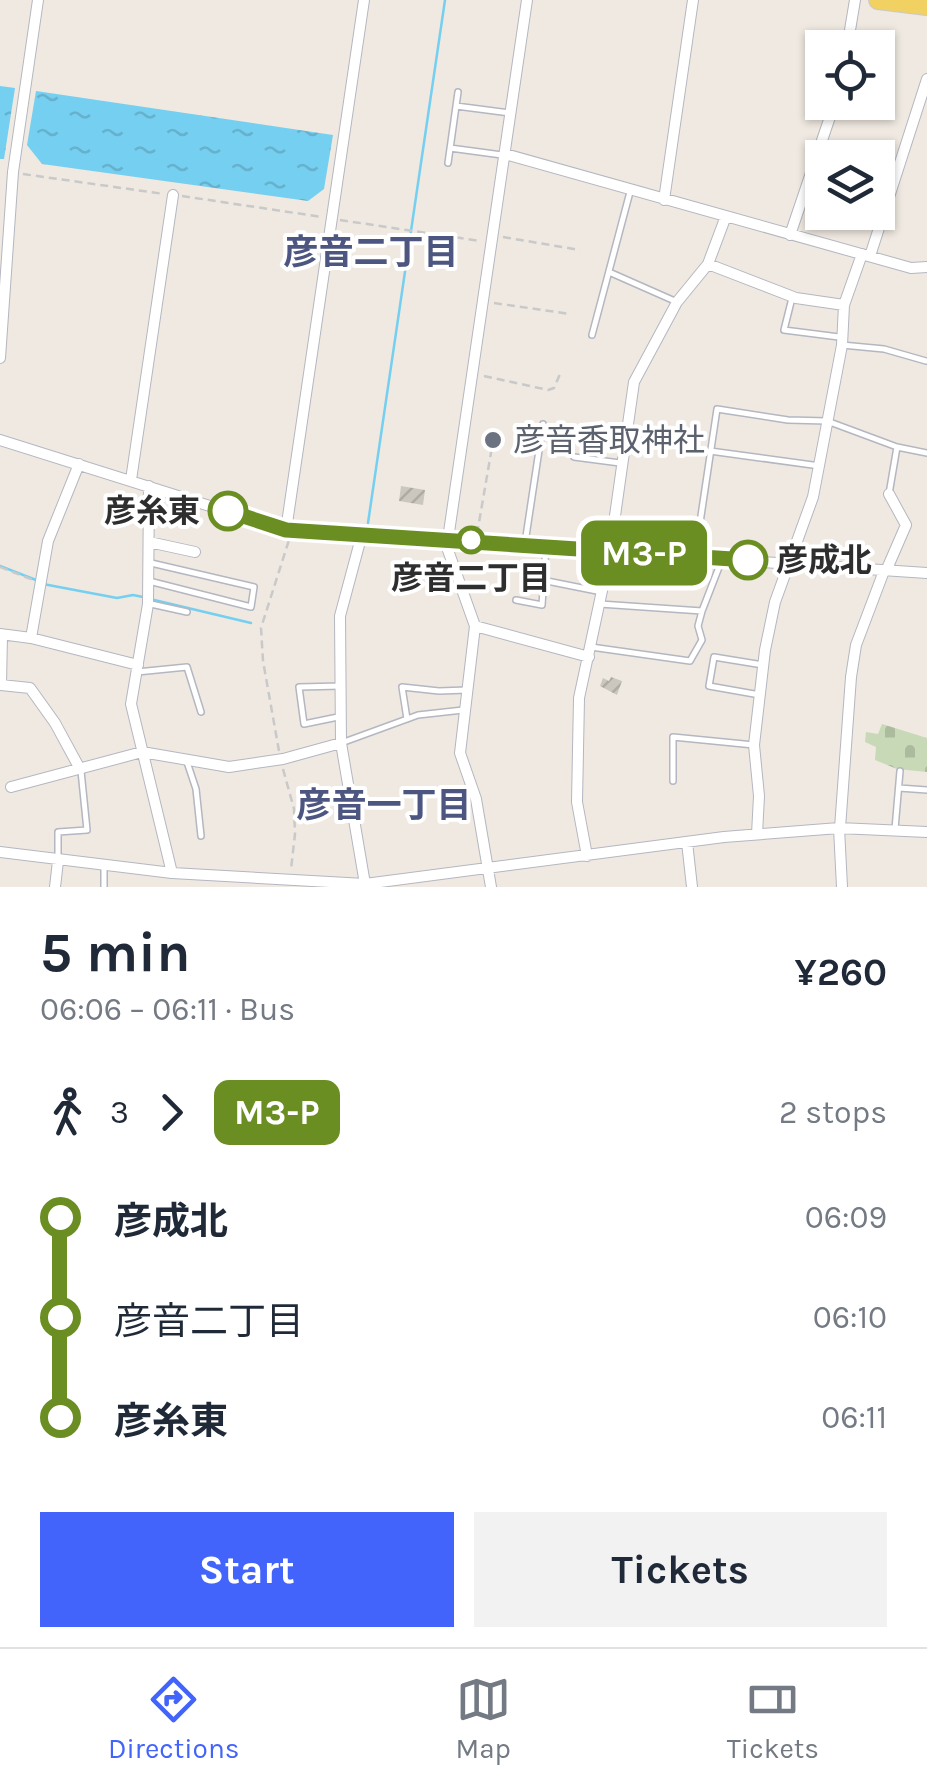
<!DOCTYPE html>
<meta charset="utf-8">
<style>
body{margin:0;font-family:Karla,"Noto Sans JP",sans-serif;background:#f2f2f3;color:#1f2937;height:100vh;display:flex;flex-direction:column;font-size:38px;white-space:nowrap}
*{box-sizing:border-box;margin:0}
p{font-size:32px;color:#747a83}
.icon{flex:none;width:55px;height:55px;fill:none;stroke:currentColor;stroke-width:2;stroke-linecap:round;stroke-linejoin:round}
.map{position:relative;height:887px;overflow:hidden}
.side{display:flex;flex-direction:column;background:#fff;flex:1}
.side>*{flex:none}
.badge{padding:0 20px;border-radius:15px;font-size:35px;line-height:65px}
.buttons{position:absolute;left:805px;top:30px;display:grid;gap:20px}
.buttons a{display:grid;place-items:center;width:90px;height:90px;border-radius:0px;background:#fff;box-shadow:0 2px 8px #0004;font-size:50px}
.map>.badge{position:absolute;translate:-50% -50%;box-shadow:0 0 0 5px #fff}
.legs{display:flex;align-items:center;gap:15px;height:110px;padding:0 40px;font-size:32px}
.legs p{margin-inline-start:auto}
.headline{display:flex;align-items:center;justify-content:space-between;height:170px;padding:0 40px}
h1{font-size:55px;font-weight:700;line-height:75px}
.primary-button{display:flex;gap:20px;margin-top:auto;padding:20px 40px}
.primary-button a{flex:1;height:115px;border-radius:0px;background:#4264fb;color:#fff;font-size:40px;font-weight:700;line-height:115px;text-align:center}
.primary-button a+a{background:#f2f2f3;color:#1f2937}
ul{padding:0 40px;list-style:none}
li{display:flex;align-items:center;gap:35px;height:100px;font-size:38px}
li i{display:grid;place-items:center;width:15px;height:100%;margin:0 12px;background:currentColor}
li i::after{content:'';width:25px;height:25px;margin:-12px;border:8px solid;border-radius:50%;background:#fff}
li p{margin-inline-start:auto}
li:first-child i{background:linear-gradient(#0000 50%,currentColor 0)}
li:last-child i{background:linear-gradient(currentColor 50%,#0000 0)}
.tabs{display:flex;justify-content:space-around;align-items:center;height:140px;border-top:2px solid #e0e1e3;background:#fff;font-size:28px;color:#747a83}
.tabs a{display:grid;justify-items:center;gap:5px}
.tabs .selected{color:#4264fb}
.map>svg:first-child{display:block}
.cemetery{fill:url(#cemetery-stones)}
.water{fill:url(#water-ripples)}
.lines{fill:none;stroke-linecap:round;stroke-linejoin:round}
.stream{stroke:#75cff0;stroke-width:2.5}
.building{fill:url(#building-hatch)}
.service-casing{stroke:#b4b7c1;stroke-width:8}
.minor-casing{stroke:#b4b7c1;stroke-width:12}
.primary-casing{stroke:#c9c9c9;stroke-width:20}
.path{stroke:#c9c9c9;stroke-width:2.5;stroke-dasharray:8 5;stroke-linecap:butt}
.service{stroke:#fff;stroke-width:5}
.minor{stroke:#fff;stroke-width:10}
.primary{stroke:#f2d163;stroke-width:18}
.line-1-casing{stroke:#fff;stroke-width:22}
.line-1{stroke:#6b8e23;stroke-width:15}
.worship-dot{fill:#6b7280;stroke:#fff;stroke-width:4}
.stop-1-dot{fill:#fff;stroke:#6b8e23;stroke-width:5}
.labels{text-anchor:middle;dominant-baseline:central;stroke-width:8;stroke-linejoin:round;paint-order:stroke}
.worship-label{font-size:32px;fill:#5b616d;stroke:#fff;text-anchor:start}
.stop-label{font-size:32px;font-weight:bold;fill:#2e2e2e;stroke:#fff;text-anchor:end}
.neighbourhood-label{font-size:35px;font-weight:bold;fill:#4d5680;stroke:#fff}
</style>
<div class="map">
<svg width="927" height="887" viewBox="0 0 927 887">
<defs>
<pattern id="cemetery-stones" width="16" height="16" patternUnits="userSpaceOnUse" patternTransform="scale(2.5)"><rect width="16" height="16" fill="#c8d9b8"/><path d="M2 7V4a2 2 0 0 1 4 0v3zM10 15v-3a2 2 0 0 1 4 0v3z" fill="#acbb9e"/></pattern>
<pattern id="water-ripples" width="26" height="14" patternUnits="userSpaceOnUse" patternTransform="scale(2.5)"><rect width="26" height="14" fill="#75cff0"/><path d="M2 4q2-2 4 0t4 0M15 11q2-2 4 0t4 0" fill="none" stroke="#66b2ce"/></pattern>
<pattern id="building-hatch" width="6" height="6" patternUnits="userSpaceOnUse" patternTransform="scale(2.5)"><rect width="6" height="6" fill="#cbc7bf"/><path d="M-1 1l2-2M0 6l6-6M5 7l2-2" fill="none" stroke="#afaba4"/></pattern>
</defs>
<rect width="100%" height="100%" fill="#efe9e1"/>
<!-- cemetery -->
<path class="cemetery" d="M882 724 927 738V772L897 769 875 760 876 747 865 742 866 732 878 734Z"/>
<!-- water -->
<path class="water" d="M0 86 15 88 4 159H0Z
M36 91 333 135 324 189 308 201 42 164 27 145Z"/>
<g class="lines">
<!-- stream -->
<path class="stream" d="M368 523 445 0
M0 566 36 580
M43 584 117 598 133 595 143 597
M150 599 251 623"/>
</g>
<!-- building -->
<path class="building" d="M401 486 425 490 423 505 399 501Z
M611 677 622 681 617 695 600 686 603 678 609 681Z"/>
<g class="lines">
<!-- service casing -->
<g class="service-casing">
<path id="service" d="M456 106 510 113
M450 148 502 155
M448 163 458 92
M609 272 677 302
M792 298 784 330 839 337
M592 335 630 192
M842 345 884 349 926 361
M710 451 820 466
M574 457 620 463
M889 494 897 447
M525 543 543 424
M695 556 717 409 788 420 827 421 897 447 927 453
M542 580 602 592
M149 581 251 607 254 587 151 563
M516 600 542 605 546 546
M151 604 187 612
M702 611 721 562
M591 647 690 661 702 640 698 626 702 611 600 604
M137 672 187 667 201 712
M760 695 709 686 714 657 763 665
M338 717 304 724 299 687 341 686
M407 719 402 687 439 691 467 690
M344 742 418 715 463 710
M187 762 196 789 201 836
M673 781V737L754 745
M899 788 927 790
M895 829 900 771
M58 858V832L87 830 81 771
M104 866V887"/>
</g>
<!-- minor casing -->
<g class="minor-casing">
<path id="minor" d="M847 48 855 0
M505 154 911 268 927 267
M664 200 693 0
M790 235 835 102
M870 256 927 79
M708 264 796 298 844 305
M0 358 13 172 38 0
M0 440 286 530 927 573
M131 480 173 195
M149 486 148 604 131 704 172 873
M286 530 364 0
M362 534 340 616 341 743 365 884
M444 539 475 626 460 753 476 799 491 887
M448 539 527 0
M149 542 195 552
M886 571 906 525 889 494
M475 626 589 657
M0 634 31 638 138 665
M2 635 1 685 30 688 55 723 80 769
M31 638 48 541 79 464
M11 787 142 752 229 767 283 759 341 743
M839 828 842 887
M840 828 851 677 856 645 884 571
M757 834 759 796 754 745 765 650 775 602 813 497 842 345 844 305 862 254
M687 842 692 887
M0 852 172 873 365 884 724 837 839 828 927 832
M587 856 577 802 579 698 609 558 634 382 677 302 708 264 726 216
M55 887 58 861"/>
</g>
<!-- primary casing -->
<g class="primary-casing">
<path id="primary" d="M878 0 927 6"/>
</g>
<!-- path -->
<path class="path" d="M23 174 164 194
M182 196 322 217
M340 220 480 241
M503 237 580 250
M494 303 570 314
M484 376 548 390 554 388 560 374
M477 534 492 447
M0 567 33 580
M279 751 263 661 261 628 289 540
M283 769 294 809 295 834 291 869"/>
<!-- service -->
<use href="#service" class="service"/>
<!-- minor -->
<use href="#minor" class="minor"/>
<!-- primary -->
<use href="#primary" class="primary"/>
</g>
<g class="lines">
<!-- line-1 casing -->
<g class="line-1-casing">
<path id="line-1" d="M228 511 286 530 748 560"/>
</g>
<!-- line-1 -->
<use href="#line-1" class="line-1"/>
</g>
<!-- markers -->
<circle class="worship-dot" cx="493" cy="440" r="10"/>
<g class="stop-1-dot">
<circle cx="228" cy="511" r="18"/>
<circle cx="471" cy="540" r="12"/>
<circle cx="748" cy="560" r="18"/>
</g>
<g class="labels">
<!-- worship labels -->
<g class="worship-label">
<text x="513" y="440">彦音香取神社</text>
</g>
<!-- stop labels -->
<g class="stop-label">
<text x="200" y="511">彦糸東</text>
<text x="776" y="560" text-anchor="start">彦成北</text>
<text x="471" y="578" text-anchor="middle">彦音二丁目</text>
</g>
<!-- neighbourhood labels -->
<g class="neighbourhood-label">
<text x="371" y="252">彦音二丁目</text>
<text x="384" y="805">彦音一丁目</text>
</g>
</g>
</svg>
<div class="buttons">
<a><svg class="icon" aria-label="locate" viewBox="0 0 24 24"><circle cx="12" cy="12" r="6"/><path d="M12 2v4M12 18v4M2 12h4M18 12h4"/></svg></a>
<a><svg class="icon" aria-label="layers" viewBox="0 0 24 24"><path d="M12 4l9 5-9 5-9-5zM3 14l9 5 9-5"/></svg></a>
</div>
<b class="badge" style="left:644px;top:553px;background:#6b8e23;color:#fff">M3-P</b>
</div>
<section class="side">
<div class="headline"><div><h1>5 min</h1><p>06:06 – 06:11 · Bus</p></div><b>¥260</b></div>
<div class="legs"><svg class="icon" aria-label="walk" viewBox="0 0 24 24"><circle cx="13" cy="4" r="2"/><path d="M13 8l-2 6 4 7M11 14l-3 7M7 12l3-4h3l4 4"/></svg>3<svg class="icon" aria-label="forward" viewBox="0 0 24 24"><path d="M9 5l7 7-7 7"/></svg><b class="badge" style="background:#6b8e23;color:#fff">M3-P</b><p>2 stops</p></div>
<ul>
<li><i style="color:#6b8e23"></i><b>彦成北</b><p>06:09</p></li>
<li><i style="color:#6b8e23"></i><span>彦音二丁目</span><p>06:10</p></li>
<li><i style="color:#6b8e23"></i><b>彦糸東</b><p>06:11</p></li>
</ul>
<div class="primary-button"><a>Start</a><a>Tickets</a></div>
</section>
<nav class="tabs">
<a class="selected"><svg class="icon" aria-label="directions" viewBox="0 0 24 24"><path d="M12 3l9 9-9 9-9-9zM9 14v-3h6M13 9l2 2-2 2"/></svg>Directions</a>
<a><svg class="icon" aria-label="map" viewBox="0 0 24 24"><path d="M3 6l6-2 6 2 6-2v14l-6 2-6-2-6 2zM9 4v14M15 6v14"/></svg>Map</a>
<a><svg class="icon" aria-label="tickets" viewBox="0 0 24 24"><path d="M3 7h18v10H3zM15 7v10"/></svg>Tickets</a>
</nav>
